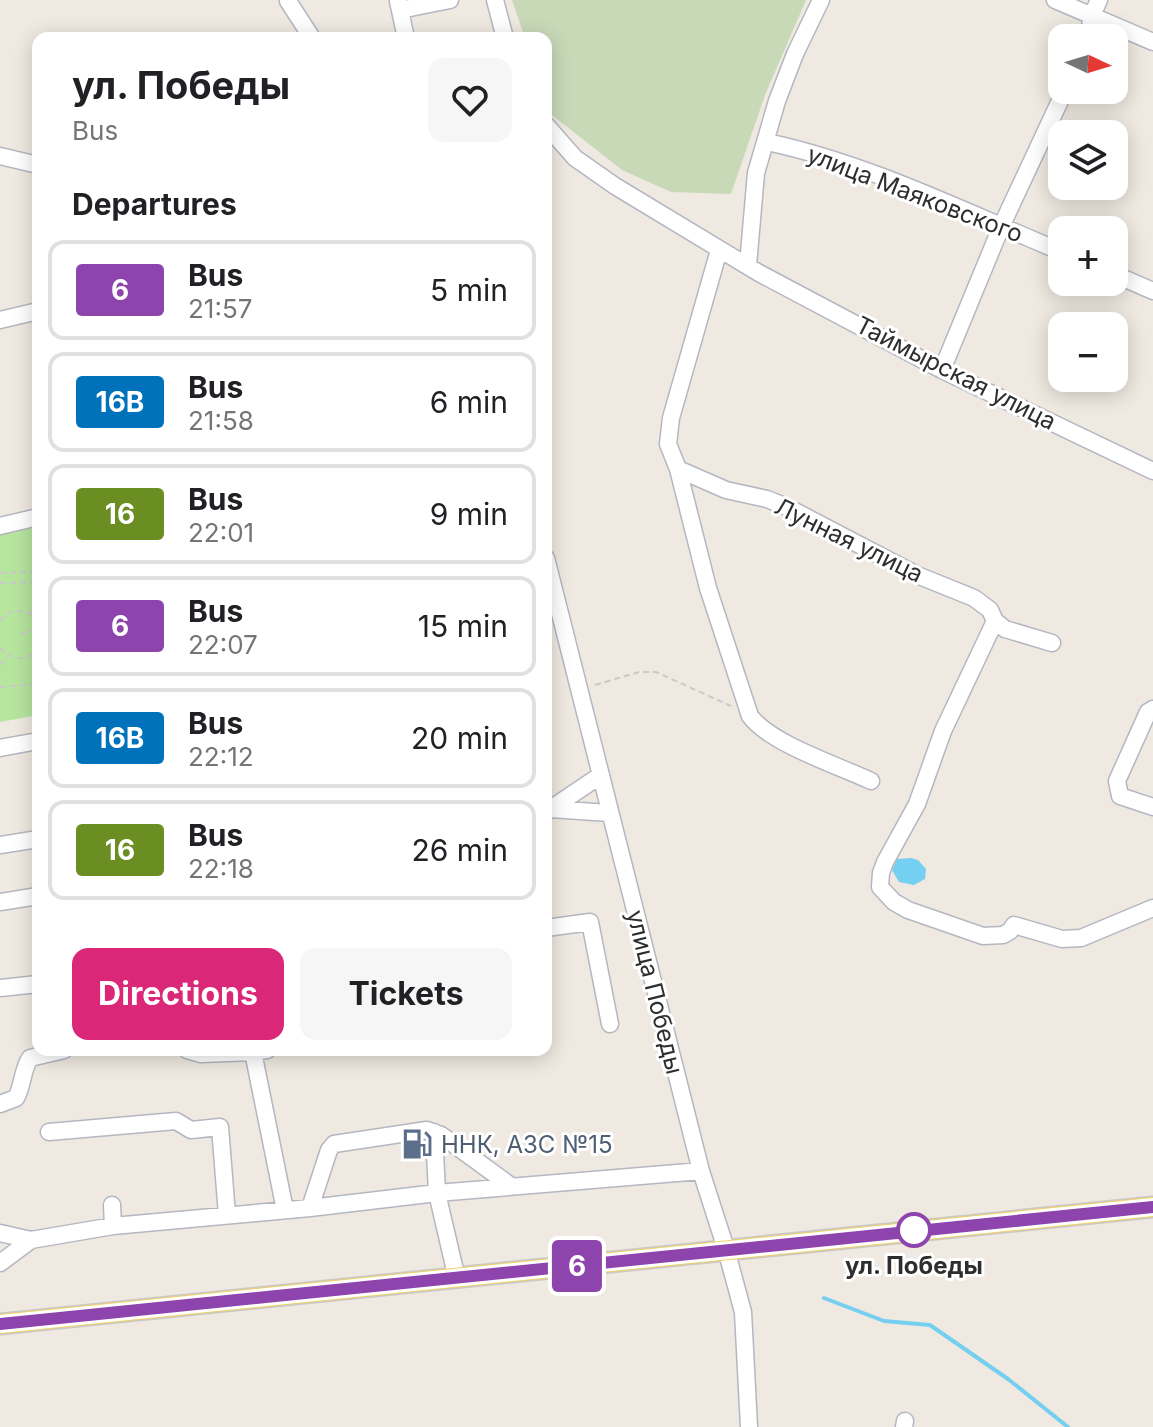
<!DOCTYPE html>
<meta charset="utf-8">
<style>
body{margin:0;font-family:Inter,sans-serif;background:#f6f6f6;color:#202124;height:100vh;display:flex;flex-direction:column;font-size:30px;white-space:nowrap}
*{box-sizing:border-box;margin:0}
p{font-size:26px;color:#757577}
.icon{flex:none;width:44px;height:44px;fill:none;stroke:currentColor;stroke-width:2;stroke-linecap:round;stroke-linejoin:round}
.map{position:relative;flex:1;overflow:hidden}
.drawer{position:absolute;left:32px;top:32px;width:520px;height:1024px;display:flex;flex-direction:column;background:#fff;border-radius:16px;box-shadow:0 4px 20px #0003}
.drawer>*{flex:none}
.badge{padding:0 16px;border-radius:6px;font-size:28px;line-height:52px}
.needle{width:52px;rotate:94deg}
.tools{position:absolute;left:1048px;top:24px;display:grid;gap:16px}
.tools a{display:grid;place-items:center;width:80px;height:80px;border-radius:16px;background:#fff;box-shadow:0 4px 20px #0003;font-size:40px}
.map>.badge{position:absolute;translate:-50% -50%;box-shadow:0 0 0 4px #fff}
h2{padding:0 40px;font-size:30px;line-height:72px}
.round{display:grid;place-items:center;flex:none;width:84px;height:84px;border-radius:16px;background:#f6f6f6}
.overview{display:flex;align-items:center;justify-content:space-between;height:136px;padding:0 40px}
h1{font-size:38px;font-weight:700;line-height:60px}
.cta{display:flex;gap:16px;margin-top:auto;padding:16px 40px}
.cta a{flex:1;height:92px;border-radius:16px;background:#db2777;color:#fff;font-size:32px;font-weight:700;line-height:92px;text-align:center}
.cta a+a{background:#f6f6f6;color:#202124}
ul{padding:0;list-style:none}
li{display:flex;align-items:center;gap:24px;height:100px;margin:0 16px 12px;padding:0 24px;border:4px solid #e0e0e0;border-radius:16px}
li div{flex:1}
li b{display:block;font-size:30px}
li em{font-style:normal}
li .badge{min-width:88px;font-weight:700;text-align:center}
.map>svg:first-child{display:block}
.green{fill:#b6e59e}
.cemetery{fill:#c8d9b8}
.water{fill:#75cff0}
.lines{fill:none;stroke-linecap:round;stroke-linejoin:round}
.stream{stroke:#75cff0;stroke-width:4}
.minor-casing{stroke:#b4b7c1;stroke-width:19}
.major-casing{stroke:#c9c9c9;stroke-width:23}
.path{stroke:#c9c9c9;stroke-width:2;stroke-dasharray:6 4;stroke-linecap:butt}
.minor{stroke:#fff;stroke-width:16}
.major{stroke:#f2d163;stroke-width:20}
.line-casing{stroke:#fff;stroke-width:18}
.line{stroke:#8e44ad;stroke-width:12}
.stop-dot{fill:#fff;stroke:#8e44ad;stroke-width:4}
.labels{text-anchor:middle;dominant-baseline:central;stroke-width:6;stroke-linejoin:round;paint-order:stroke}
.street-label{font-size:24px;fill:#2e2e2e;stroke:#fff}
.service-label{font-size:24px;fill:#4e5e75;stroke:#fff;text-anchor:start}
.stop-label{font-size:24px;font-weight:bold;fill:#2e2e2e;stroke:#fff}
</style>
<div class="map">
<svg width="1153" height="1427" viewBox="0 0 1153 1427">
<rect width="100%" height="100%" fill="#efe9e1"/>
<!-- green -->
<path class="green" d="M38 524V715L0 722V532Z"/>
<!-- cemetery -->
<path class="cemetery" d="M512 0H806L765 95 731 194 671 192 622 170 552 115 546 99V38H525Z"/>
<!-- water -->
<path class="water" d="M911 858 918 860 926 869 925 879 914 885 899 882 892 870 897 859Z"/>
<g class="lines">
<!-- stream -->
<path class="stream" d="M824 1298 884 1321 930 1325 1008 1379 1068 1427"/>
<!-- minor casing -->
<g class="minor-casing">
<path id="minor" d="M495 0 505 38
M1055 0 1153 42
M288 1 312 38
M398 1 406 38
M400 10 450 0
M1088 38 1092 15 1099 0
M546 125 575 158 615 186 759 273 942 370 1153 471
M767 142C870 164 965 212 1062 252
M0 156 38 165
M719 250 671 418 668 444 678 469 708 588 750 716C771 744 837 765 871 781
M748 265 756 173 777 101 795 54 821 0
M1114 274 1153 291
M0 320 38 311
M942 370 1001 227 1065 90
M678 469 726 490 767 499 787 507 917 575 974 598 990 610 995 621 943 731 917 804 885 862 881 873 880 887 894 902 908 910 983 936 1003 935 1010 931 1014 925 1062 939 1081 938 1153 908
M0 526 38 517
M546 558 701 1171 726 1249 743 1312 749 1427
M995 621 1005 629 1052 643
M1153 709 1148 712 1117 781 1120 796 1153 807
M0 748 38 741
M551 809 609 813
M546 812 601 775
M0 845 38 839
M0 902 38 896
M546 928 590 922 610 1024
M0 988 38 984
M187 1050 201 1054 253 1052
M267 1050 253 1052 285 1210
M0 1104 16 1098C23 1086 22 1070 30 1058L64 1050
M49 1132 176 1121 191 1130 220 1127 227 1215
M434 1132 437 1193 457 1279
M112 1205 113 1226
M310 1208 329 1150 334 1144 427 1130 441 1135 511 1186
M0 1233 31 1240
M0 1263 31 1240 113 1226 310 1208 437 1193 701 1171
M904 1427 905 1421"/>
</g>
<!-- major casing -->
<g class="major-casing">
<path id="major" d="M0 1324 1153 1207"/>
</g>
<!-- path -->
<path class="path" d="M0 573 38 571
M0 583 38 582
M32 612 37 583
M0 621C11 608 25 608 38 619
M20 634 38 629
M0 648C12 660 26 662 38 650
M0 665 7 657
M595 685 639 672H656L731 706
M0 687 38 684"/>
<!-- minor -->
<use href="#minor" class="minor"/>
<!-- major -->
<use href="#major" class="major"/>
</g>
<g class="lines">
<!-- line casing -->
<g class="line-casing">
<path id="line" d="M0 1324 1153 1207"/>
</g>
<!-- line -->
<use href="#line" class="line"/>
</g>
<!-- icons -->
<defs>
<g id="fuel-bare" transform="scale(2.4)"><path d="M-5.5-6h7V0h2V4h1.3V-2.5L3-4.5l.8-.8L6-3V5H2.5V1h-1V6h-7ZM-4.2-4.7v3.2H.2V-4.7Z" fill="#5c6f8a" stroke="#fff" stroke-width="2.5" paint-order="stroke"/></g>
</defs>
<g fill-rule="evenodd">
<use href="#fuel-bare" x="417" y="1144"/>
</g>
<!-- markers -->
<circle class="stop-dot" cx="914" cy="1230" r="16"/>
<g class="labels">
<!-- street labels -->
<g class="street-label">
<text transform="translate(915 194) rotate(21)">улица Маяковского</text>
<text transform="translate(956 373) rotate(27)">Таймырская улица</text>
<text transform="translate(849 540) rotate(26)">Лунная улица</text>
<text transform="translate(655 992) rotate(76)">улица Победы</text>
</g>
<!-- service labels -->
<g class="service-label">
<text x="441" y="1144">ННК, АЗС №15</text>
</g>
<!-- stop labels -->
<g class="stop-label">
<text x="914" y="1265">ул. Победы</text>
</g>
</g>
</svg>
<div class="tools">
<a><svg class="needle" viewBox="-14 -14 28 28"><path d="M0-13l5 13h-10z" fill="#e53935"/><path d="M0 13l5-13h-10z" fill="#757577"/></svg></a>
<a><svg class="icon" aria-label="layers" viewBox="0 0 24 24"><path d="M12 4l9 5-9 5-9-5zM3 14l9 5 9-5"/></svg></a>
<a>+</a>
<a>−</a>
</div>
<b class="badge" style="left:577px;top:1266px;background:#8e44ad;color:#fff">6</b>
<section class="drawer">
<div class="overview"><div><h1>ул. Победы</h1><p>Bus</p></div><a class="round"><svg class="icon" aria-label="heart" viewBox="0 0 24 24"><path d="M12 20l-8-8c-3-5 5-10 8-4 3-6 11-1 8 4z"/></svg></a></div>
<h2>Departures</h2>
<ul>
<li><span class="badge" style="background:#8e44ad;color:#fff">6</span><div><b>Bus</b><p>21:57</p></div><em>5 min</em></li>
<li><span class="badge" style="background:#0072bc;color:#fff">16В</span><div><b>Bus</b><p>21:58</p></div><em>6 min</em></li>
<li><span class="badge" style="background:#6b8e23;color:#fff">16</span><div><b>Bus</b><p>22:01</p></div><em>9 min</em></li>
<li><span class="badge" style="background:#8e44ad;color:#fff">6</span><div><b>Bus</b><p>22:07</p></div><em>15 min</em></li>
<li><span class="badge" style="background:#0072bc;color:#fff">16В</span><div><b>Bus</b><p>22:12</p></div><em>20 min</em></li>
<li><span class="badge" style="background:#6b8e23;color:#fff">16</span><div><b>Bus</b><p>22:18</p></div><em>26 min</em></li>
</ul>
<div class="cta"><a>Directions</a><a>Tickets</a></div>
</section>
</div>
